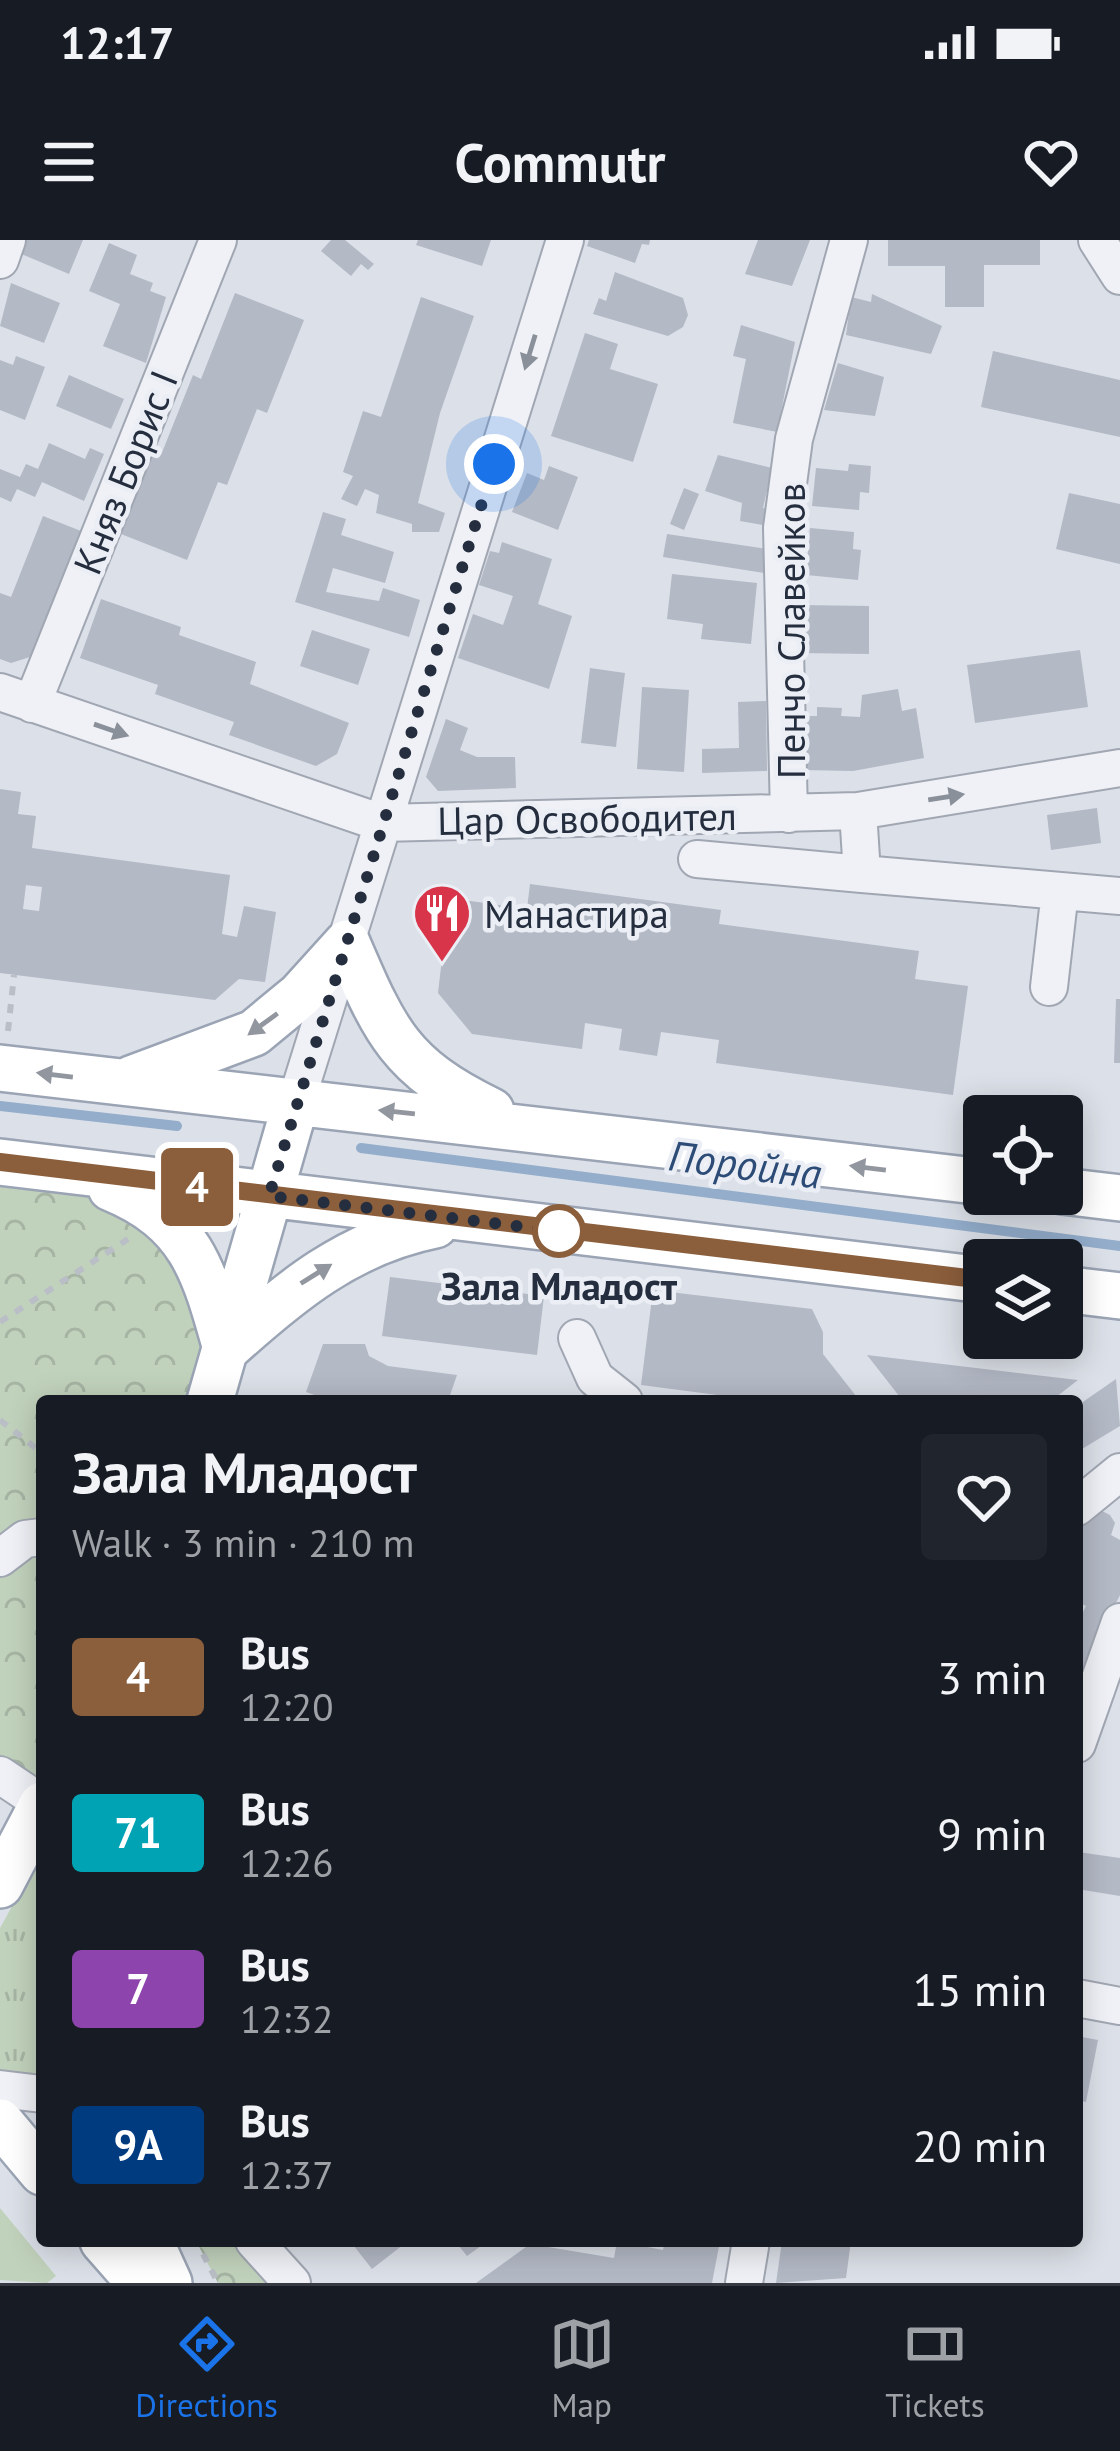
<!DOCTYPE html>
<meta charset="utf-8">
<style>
body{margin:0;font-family:"PT Sans",sans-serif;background:#20242c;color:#f1f3f6;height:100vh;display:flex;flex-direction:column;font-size:45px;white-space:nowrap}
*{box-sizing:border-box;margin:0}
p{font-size:39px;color:#9ea1a6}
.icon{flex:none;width:66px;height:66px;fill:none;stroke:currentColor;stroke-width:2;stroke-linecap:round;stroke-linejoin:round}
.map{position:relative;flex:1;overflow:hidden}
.details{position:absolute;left:36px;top:1155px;width:1047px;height:852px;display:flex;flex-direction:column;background:#171b24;border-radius:12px;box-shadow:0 6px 30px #0003}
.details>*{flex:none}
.badge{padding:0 24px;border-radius:9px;font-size:42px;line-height:78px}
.fabs{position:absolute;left:963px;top:855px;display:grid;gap:24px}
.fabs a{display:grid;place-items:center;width:120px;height:120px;border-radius:12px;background:#171b24;box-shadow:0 6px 30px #0003;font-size:60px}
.you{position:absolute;width:60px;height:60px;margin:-30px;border:9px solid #fff;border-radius:50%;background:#1a73e8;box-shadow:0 0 0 18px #1a73e833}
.map>.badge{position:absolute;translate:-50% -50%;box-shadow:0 0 0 6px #fff}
.round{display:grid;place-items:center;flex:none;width:126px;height:126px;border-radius:12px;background:#20242c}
.headline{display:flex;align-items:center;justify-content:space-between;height:204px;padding:0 36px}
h1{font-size:57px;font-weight:800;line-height:90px}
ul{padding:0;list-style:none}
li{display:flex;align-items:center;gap:36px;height:156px;padding:0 36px}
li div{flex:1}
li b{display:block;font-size:45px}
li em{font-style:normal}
li .badge{min-width:132px;font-weight:700;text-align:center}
.status{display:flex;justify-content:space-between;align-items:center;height:84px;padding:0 60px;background:#171b24;direction:ltr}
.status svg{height:33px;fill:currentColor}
header{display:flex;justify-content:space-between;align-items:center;height:156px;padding:0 36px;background:#171b24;font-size:54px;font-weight:800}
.tab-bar{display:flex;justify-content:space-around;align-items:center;height:168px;border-top:3px solid #363941;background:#171b24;font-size:33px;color:#9ea1a6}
.tab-bar a{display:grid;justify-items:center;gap:6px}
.tab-bar .active{color:#1a73e8}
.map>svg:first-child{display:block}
.grass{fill:url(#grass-tufts)}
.forest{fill:url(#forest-crowns)}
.pitch{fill:#c1d2bc}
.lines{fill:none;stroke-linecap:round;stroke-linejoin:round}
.stream{stroke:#93adcb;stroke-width:10}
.building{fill:#b3b9c5;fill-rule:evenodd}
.minor-casing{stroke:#a1a7b2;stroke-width:40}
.major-casing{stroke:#9aa4b4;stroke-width:50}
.path{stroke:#babec6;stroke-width:6;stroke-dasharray:9 9;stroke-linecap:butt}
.minor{stroke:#eff1f6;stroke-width:36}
.major{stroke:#fff;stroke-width:45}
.oneway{fill:#8a909a}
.oneway2{fill:#92969f}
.line-casing{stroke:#fff;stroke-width:27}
.line{stroke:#8b5e3c;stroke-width:18}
.walk{stroke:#252e3f;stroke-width:12;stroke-dasharray:0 21.6}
.stop-dot{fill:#fff;stroke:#8b5e3c;stroke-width:6}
.labels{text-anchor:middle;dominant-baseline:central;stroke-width:9;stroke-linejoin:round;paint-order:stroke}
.street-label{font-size:39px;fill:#252e3f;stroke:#ebeff5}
.poi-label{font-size:39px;fill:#252e3f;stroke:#ebeff5;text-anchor:start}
.stop-label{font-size:39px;font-weight:bold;fill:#252e3f;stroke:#ebeff5}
.water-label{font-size:42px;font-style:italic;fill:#2c4b76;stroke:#ebeff5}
</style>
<div class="status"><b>12:17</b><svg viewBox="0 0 49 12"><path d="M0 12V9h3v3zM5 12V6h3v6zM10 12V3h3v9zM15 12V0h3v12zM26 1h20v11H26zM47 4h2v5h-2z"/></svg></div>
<header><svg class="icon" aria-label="menu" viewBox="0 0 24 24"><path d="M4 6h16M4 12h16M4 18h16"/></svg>Commutr<svg class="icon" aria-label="heart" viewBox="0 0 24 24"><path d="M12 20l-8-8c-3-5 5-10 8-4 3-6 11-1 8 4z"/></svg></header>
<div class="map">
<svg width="1120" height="2043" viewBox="0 0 1120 2043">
<defs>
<pattern id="grass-tufts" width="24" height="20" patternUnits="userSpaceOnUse" patternTransform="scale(3)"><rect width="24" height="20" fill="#c1d2bc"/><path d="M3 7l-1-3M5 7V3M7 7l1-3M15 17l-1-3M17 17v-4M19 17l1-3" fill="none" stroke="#a6b5a3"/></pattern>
<pattern id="forest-crowns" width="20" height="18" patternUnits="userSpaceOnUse" patternTransform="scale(3)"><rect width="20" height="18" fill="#c1d2bc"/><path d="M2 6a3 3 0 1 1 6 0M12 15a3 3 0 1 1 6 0" fill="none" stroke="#a6b5a3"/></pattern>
</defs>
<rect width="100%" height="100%" fill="#dce0e8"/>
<!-- grass -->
<path class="grass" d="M42 1612V1843L0 1838V1688Z"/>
<!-- forest -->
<path class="forest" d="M0 922 69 931 208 1044 210 1161H42V1563L0 1535Z
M196 2001H254L292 2043H218Z"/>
<!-- pitch -->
<path class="pitch" d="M0 1968 56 2036 47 2043 0 2040Z"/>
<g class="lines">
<!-- stream -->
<path class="stream" d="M0 866 177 886
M361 908 1120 1006"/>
</g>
<!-- building -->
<path class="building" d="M24 0H83L69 34 19 13Z
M331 0H345L374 24 368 30 361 24 351 36 321 11Z
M418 0H491L482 26 416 5Z
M589 0H650L649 5 642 4 635 23 587 6Z
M758 0H810L792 46 745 34Z
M888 0H1040V25H984V67H945V26H888Z
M109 3 137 15 130 34 153 43 150 51 166 57 146 123 103 106 120 64 89 51Z
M615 32 683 58 688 75 683 87 668 96 593 74 599 58 606 61Z
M11 43 60 63 44 103 0 86Z
M235 53 304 80 267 173 257 169 227 245 218 242 187 320 121 294 153 212 161 215 193 135 201 139Z
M872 54 942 86 931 114 846 95 851 57 871 62Z
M421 57 474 76 440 173 418 263 445 273 439 292H412V284L376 273 379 255 365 249 357 266 341 259 353 236 343 232 363 171 381 177Z
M741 85 795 102 777 192 733 183 746 119 733 116Z
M585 93 618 104 610 129 658 144 633 222 551 196Z
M993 111 1120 140V197L981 167Z
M16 116 45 127 25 180 0 170V120L13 125Z
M838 123 884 137 875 176 824 170Z
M69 135 124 159 111 189 56 166Z
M49 203 85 219 90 208 104 214 84 261 42 242 35 257 17 249 11 262 0 257V229L20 237 26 224 38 229Z
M718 215 772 228 763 268 769 270V286L740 281 742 263 705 251Z
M849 224 871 226 869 253 860 252 859 270 812 266 816 228 848 231Z
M549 226 578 237 558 290 512 272 527 233 544 240Z
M684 248 699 254 684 290 670 284Z
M1069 253 1120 264V324L1056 309Z
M323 272 346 279 341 295 394 312 385 343 333 328 326 352 379 361 383 348 420 360 409 397 295 362Z
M43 276 81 291 30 417 11 423 0 419V353L11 357Z
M810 288 854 292 853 309 861 310 858 340 806 335Z
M667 294 768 309 764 333 663 317Z
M502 302 552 319 538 364 572 376 549 449 458 418 473 374 503 385 513 356 479 345 490 311 499 313Z
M672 334 757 343 751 404 701 399 703 384 667 379Z
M101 359 181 387 179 395 256 422 250 444 349 483 337 514 316 526 229 495 234 482 155 454 158 445 80 418Z
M799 365 869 366V414L799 413Z
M312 390 370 409 358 445 300 426Z
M1080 410 1088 467 975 483 967 425Z
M590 428 625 433 616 507 581 503Z
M642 447 689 450 684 532 637 529Z
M898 449 902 471 916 468 924 518 853 531 803 530 805 476H817V467L842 468 841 476 860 477 862 455Z
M766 461 767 531 702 533V509L739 508 738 462Z
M446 479 468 488 460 510 477 517H515L516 548 438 551 426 537Z
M0 549 21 552 18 574 36 576 32 608 230 635 222 694 237 697 244 666 276 672 265 742 239 739 215 760 0 733ZM26 645 42 647 39 671 23 669Z
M1097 568 1101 603 1051 610 1047 575Z
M530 644 721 670 719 684 919 711 915 739 968 746 953 855 716 823 719 800 661 792 657 816 619 810 622 789 585 783 582 809 472 794 438 753 449 658 527 669Z
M1116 759H1120V823H1114Z
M390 1037 544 1056 537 1115 382 1096Z
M653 1050 812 1069 823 1092V1114L860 1161H763L641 1145Z
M323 1104H365L369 1116 388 1126 457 1135 448 1161H331L306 1152Z
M867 1115 1078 1140 1051 1161H903Z
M1116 1139 1120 1186 1077 1212V1166Z
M1100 1270 1110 1275 1115 1283 1111 1295 1120 1300V1355L1084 1427 1077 1430V1384L1086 1366 1077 1361V1282Z
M1078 1612 1120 1618V1656L1077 1649Z
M1077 1796 1098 1800 1086 1862 1077 1860Z
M350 2001H408L372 2029Z
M455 2001H488L467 2016Z
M617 2001 663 2010 665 2001H720L712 2043H476L530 2004 614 2018Z
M782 2001H851L846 2038 776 2043Z"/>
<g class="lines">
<!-- minor casing -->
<g class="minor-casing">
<path id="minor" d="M1097 0 1120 36
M0 20 7 0
M0 452 382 583 858 571 1120 528
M32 464 218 0
M858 571 862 634 1120 656
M789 574 782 288 794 199 849 0
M697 619 862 634
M1049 747 1060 651
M296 862 565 0
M577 1098 595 1138 624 1161
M1077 1267 1120 1232
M0 1318 25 1299 42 1297
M1077 1504 1120 1382
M0 1535 42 1563
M1077 1758 1120 1766
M0 1849 42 1854
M254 2001 292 2043
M744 2043 751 2001"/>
</g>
<!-- major casing -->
<g class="major-casing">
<path id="major" d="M0 828 984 942
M131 839 254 793 300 755 347 703C385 792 400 827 491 871
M0 922 984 1040
M111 948C191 981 204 1030 226 1109 289 1052 349 1002 435 985
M1062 951 1120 958
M1062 1049 1120 1056
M210 1161 296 862
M0 1645 42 1565
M0 1882 42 1932
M103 2001 140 2043
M150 2001 169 2043"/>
</g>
<!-- path -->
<path class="path" d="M8 791 14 735
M0 1082 128 999
M0 1180 42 1213
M203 2014 218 2043"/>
<!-- minor -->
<use href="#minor" class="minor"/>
<!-- major -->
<use href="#major" class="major"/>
</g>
<!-- one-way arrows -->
<defs><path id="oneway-solid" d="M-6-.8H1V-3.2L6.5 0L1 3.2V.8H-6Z" transform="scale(3)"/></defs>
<g class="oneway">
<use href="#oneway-solid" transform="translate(530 112) rotate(107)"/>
<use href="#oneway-solid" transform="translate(111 490) rotate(19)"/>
<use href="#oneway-solid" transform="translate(946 557) rotate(-9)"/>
</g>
<g class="oneway2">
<use href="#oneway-solid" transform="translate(263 784) rotate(144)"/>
<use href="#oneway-solid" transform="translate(55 835) rotate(-173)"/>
<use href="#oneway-solid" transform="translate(397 872) rotate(-174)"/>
<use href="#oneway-solid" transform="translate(868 928) rotate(-173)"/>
<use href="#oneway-solid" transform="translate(316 1034) rotate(-32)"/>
</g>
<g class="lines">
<!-- line casing -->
<g class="line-casing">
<path id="line" d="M0 922 984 1040"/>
</g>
<!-- line -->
<use href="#line" class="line"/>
<!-- walk -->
<path class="walk" d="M494 224 269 956 559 991"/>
</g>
<!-- icons -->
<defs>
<g id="restaurant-pin" transform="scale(3)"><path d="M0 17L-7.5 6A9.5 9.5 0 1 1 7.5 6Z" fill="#d9354a" stroke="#ebeff5"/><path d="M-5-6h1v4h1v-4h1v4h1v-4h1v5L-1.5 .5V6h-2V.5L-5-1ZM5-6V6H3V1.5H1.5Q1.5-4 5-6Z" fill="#fff"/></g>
</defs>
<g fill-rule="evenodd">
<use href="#restaurant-pin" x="442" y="673"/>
</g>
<!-- markers -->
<circle class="stop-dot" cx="559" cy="991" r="24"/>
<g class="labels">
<!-- street labels -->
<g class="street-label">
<text transform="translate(125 232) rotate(-68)">Княз Борис I</text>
<text transform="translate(790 391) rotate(-90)">Пенчо Славейков</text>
<text transform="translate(587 578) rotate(-1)">Цар Освободител</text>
</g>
<!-- poi labels -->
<g class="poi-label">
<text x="484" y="673">Манастира</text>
</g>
<!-- stop labels -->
<g class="stop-label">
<text x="559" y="1045">Зала Младост</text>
</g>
<!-- water labels -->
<g class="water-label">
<text transform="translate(745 924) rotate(7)">Поройна</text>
</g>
</g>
</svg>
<div class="fabs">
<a><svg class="icon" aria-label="locate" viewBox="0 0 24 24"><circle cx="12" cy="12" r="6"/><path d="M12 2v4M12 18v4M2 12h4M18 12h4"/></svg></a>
<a><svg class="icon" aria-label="layers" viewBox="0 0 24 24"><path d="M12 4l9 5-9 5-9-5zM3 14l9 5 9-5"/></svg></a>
</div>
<div class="you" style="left:494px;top:224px"></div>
<b class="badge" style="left:197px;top:947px;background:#8b5e3c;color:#fff">4</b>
<section class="details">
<div class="headline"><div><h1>Зала Младост</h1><p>Walk · 3 min · 210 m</p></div><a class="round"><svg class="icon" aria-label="heart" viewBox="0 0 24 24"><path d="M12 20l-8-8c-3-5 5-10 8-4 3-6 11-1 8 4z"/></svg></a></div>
<ul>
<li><span class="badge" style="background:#8b5e3c;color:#fff">4</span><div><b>Bus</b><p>12:20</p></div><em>3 min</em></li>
<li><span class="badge" style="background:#00a3b4;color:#fff">71</span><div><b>Bus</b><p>12:26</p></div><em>9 min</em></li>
<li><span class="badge" style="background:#8e44ad;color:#fff">7</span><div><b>Bus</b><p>12:32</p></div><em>15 min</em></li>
<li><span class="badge" style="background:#003b80;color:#fff">9А</span><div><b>Bus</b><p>12:37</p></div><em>20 min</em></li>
</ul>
</section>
</div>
<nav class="tab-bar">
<a class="active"><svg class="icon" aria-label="directions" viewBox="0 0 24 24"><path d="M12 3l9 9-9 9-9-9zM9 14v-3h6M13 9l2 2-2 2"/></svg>Directions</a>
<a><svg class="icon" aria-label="map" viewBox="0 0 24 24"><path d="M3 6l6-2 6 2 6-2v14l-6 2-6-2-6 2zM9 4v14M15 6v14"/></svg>Map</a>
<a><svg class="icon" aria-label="tickets" viewBox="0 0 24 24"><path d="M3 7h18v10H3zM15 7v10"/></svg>Tickets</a>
</nav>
